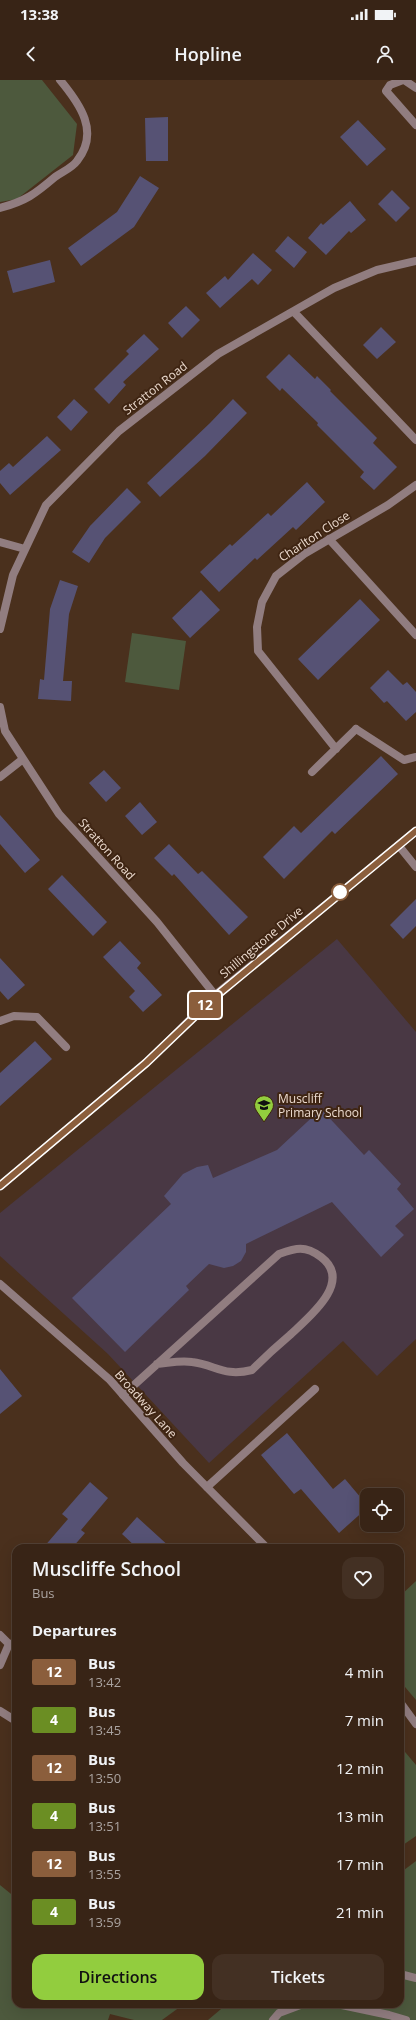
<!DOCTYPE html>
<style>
body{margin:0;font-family:"Open Sans",sans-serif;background:#433023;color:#f1f3f6;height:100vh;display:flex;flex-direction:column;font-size:15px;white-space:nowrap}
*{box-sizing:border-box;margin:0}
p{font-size:13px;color:#aba4a1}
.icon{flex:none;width:22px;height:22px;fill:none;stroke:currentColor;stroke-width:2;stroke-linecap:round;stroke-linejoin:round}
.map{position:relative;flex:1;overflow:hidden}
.panel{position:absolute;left:12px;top:1464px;width:392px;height:464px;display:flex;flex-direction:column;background:#382416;border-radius:12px;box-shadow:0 4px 16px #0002,0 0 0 1px #524135}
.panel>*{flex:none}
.badge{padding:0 8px;border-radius:3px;font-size:14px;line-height:26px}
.tools{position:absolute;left:360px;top:1408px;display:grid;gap:8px}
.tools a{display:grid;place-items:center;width:44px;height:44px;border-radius:8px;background:#382416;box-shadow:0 4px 16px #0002,0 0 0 1px #524135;font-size:20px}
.map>.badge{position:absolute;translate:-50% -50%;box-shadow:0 0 0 2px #fff}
h2{padding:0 20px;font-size:15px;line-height:36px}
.round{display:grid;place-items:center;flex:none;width:42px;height:42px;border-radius:12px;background:#433023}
.overview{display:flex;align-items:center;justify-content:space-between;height:68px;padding:0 20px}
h1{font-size:19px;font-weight:600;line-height:30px}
.button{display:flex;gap:8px;margin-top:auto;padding:8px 20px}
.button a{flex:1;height:46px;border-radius:12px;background:#92cd3e;color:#111;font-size:16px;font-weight:600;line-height:46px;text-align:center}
.button a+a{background:#433023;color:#f1f3f6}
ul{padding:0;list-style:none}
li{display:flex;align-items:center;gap:12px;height:48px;padding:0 20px}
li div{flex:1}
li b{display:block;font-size:15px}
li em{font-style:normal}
li .badge{min-width:44px;font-weight:700;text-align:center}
.status{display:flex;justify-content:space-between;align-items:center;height:28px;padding:0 20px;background:#382416;direction:ltr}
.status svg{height:11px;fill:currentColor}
header{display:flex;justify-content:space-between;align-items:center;height:52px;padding:0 20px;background:#382416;font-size:18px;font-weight:600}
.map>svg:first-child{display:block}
.education{fill:#493844}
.green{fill:#4d593d}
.building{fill:#565274}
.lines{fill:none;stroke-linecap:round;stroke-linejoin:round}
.lane{stroke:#917d80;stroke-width:8}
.street{stroke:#917d80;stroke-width:8}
.line-casing{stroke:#fff;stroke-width:9}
.line{stroke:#8b5e3c;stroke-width:6}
.stop-dot{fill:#fff;stroke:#8b5e3c;stroke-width:2}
.labels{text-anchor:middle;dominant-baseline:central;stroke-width:4;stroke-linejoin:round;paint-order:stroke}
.street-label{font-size:12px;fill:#ecdbcf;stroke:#3f2513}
.poi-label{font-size:12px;fill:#ecdbcf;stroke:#3f2513;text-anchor:start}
</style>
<div class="status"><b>13:38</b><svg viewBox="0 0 49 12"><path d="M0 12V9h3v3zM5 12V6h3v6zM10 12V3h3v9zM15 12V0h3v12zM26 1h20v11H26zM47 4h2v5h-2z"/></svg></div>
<header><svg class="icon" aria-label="back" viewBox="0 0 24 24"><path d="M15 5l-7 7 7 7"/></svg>Hopline<svg class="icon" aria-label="person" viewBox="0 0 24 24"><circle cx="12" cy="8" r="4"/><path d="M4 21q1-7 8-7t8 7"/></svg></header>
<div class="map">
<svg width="416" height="1940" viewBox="0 0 416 1940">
<rect width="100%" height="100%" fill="#4a301d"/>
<!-- education -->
<path class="education" d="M337 859 416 952V1259L377 1296 343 1261 209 1383 108 1274 0 1176V1133Z"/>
<!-- green -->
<path class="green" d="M0 0H42L77 44 73 75 17 119 0 122Z
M132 553 186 561 179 610 125 602Z
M416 1501V1620L400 1601V1516Z
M400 1666 416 1685V1756L400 1767Z
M416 1781V1940H208L227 1924H400V1793Z
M0 1805 16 1818V1924H184L162 1940H134L110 1934 108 1940H0Z"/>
<!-- building -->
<path class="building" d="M168 37V81H146L145 38Z
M358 40 386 69 367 86 340 57Z
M140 96 159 108 134 147 81 186 68 168 117 132Z
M392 110 410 128 396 142 378 124Z
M350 121 366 140 351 153 349 151 326 175 308 158 321 143 323 145Z
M288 156 307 172 294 188 275 171Z
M253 173 272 190 258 205 252 199 220 228 206 213 225 196 228 200Z
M50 180 55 202 13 213 7 191Z
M186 226 200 240 182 258 168 243Z
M381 247 396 262 377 279 363 265Z
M144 254 159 269 123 302 126 305 109 324 94 309 129 274 126 271Z
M289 274 315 299 317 296 331 310 330 311 377 358 373 363 397 387 374 410 360 397 364 392 317 345 318 343 282 308 280 311 266 297Z
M74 319 88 332 71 351 57 337Z
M233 319 247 333 205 376 160 417 147 403 210 343Z
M47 356 61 370 10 415 0 403V391L9 383 13 387Z
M307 402 325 422 296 450 293 447 257 480 255 478 219 512 200 492 230 464 232 466 268 433 271 436Z
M127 408 141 422 105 458 89 483 72 472 90 446Z
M60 500 78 506 69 534 63 601H72L71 621 38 619 40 599 44 600 50 529Z
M201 510 220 530 190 558 172 538Z
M360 519 380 540 318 600 298 579Z
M388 590 403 605 407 602 416 612V632L406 641 387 621 384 623 370 608Z
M381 676 398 694 335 754 332 751 284 799 263 777 294 746 301 753Z
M104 690 121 708 106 722 89 703Z
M140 722 157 742 142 755 125 736Z
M0 735 40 780 25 793 0 764Z
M169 764 198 794 202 791 248 837 229 855 174 794 172 796 154 778Z
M62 795 107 842 93 856 48 809Z
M416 819V846L403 859 390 845Z
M120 861 141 883 137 888 162 915 143 932 129 917 135 911 103 877Z
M0 878 25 905 8 920 0 911Z
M35 961 52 979 0 1026V993Z
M321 1029 364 1075 369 1070 401 1104 397 1109 414 1129 395 1146 404 1155 381 1177 332 1122 246 1164V1172L241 1181 233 1186 224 1188 209 1184 186 1206 189 1210 125 1272 72 1218 171 1124 164 1116 183 1094 197 1087 208 1085 213 1098 277 1070Z
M0 1289 22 1316 0 1334Z
M287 1353 333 1409 345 1399 367 1425V1428L339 1453 301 1409 294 1414 261 1375Z
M90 1402 108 1418 81 1450 85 1453 72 1468H43L68 1439 62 1434Z
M137 1437 171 1468H137L122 1454Z"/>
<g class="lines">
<!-- lane -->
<path class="lane" d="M329 459 416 555
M356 649 404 680 416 677
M0 941 14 936 37 937 66 967
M123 1315 279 1174C296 1168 305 1165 321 1177 354 1202 308 1238 290 1255 277 1266 264 1278 252 1290 224 1297 216 1285 192 1282 180 1280 169 1283 157 1284
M207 1407 315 1309
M0 1631 16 1641
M400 1894 416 1898
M337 1924 389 1935 406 1940
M273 1940 279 1933 303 1924"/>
<!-- street -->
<path class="street" d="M403 0 390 5 386 11 416 45
M404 0 416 8
M0 128C26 121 35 114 55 97 62 92 72 88 77 81 100 52 80 24 60 0
M294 232 416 360
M0 462 25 469
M0 549 13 495 46 425 119 351 218 274 334 208 377 190 416 181
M0 627 5 651 59 734 157 842 215 915
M336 669 258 571 257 547 262 522 276 496 304 474 388 425 416 405
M312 692 356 649
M0 697 23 679
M399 766 416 787
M0 1106 146 983 215 915 416 751
M0 1204 110 1300 183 1383 267 1468
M0 1555 9 1564
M0 1585 9 1564 16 1563
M400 1622 416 1644"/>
</g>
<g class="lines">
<!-- line casing -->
<g class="line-casing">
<path id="line" d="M0 1106 146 983 216 916 416 751"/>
</g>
<!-- line -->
<use href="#line" class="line"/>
</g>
<!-- icons -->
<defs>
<g id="school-pin" transform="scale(1)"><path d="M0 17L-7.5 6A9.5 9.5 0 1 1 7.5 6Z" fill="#92cd3e" stroke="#3f2513"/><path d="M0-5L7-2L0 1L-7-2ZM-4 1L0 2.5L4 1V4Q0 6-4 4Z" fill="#111"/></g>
</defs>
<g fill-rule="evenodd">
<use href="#school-pin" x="264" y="1025"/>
</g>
<!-- markers -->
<circle class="stop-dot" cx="340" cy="812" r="8"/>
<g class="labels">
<!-- street labels -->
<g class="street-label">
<text transform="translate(155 308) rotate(-38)">Stratton Road</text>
<text transform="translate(314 456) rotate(-33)">Charlton Close</text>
<text transform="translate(107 769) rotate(48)">Stratton Road</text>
<text transform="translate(261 862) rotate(-40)">Shillingstone Drive</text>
<text transform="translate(146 1324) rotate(48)">Broadway Lane</text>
</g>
<!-- poi labels -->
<g class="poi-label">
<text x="278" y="1018">Muscliff<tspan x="278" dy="14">Primary School</tspan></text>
</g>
</g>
</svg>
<div class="tools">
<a><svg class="icon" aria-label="locate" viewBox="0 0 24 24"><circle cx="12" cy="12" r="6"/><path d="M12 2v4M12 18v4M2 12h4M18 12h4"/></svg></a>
</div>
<b class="badge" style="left:205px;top:925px;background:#8b5e3c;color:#fff">12</b>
<section class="panel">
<div class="overview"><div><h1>Muscliffe School</h1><p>Bus</p></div><a class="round"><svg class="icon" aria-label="heart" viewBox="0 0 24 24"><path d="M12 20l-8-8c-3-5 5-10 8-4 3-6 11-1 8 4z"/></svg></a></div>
<h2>Departures</h2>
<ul>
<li><span class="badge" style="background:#8b5e3c;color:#fff">12</span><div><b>Bus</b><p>13:42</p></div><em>4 min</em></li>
<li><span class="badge" style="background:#6b8e23;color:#fff">4</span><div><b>Bus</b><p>13:45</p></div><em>7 min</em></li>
<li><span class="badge" style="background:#8b5e3c;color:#fff">12</span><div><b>Bus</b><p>13:50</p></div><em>12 min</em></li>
<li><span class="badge" style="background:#6b8e23;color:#fff">4</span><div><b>Bus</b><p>13:51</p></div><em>13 min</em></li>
<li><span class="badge" style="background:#8b5e3c;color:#fff">12</span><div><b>Bus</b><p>13:55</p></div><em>17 min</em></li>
<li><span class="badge" style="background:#6b8e23;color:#fff">4</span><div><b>Bus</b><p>13:59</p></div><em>21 min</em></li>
</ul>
<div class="button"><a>Directions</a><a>Tickets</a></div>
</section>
</div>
